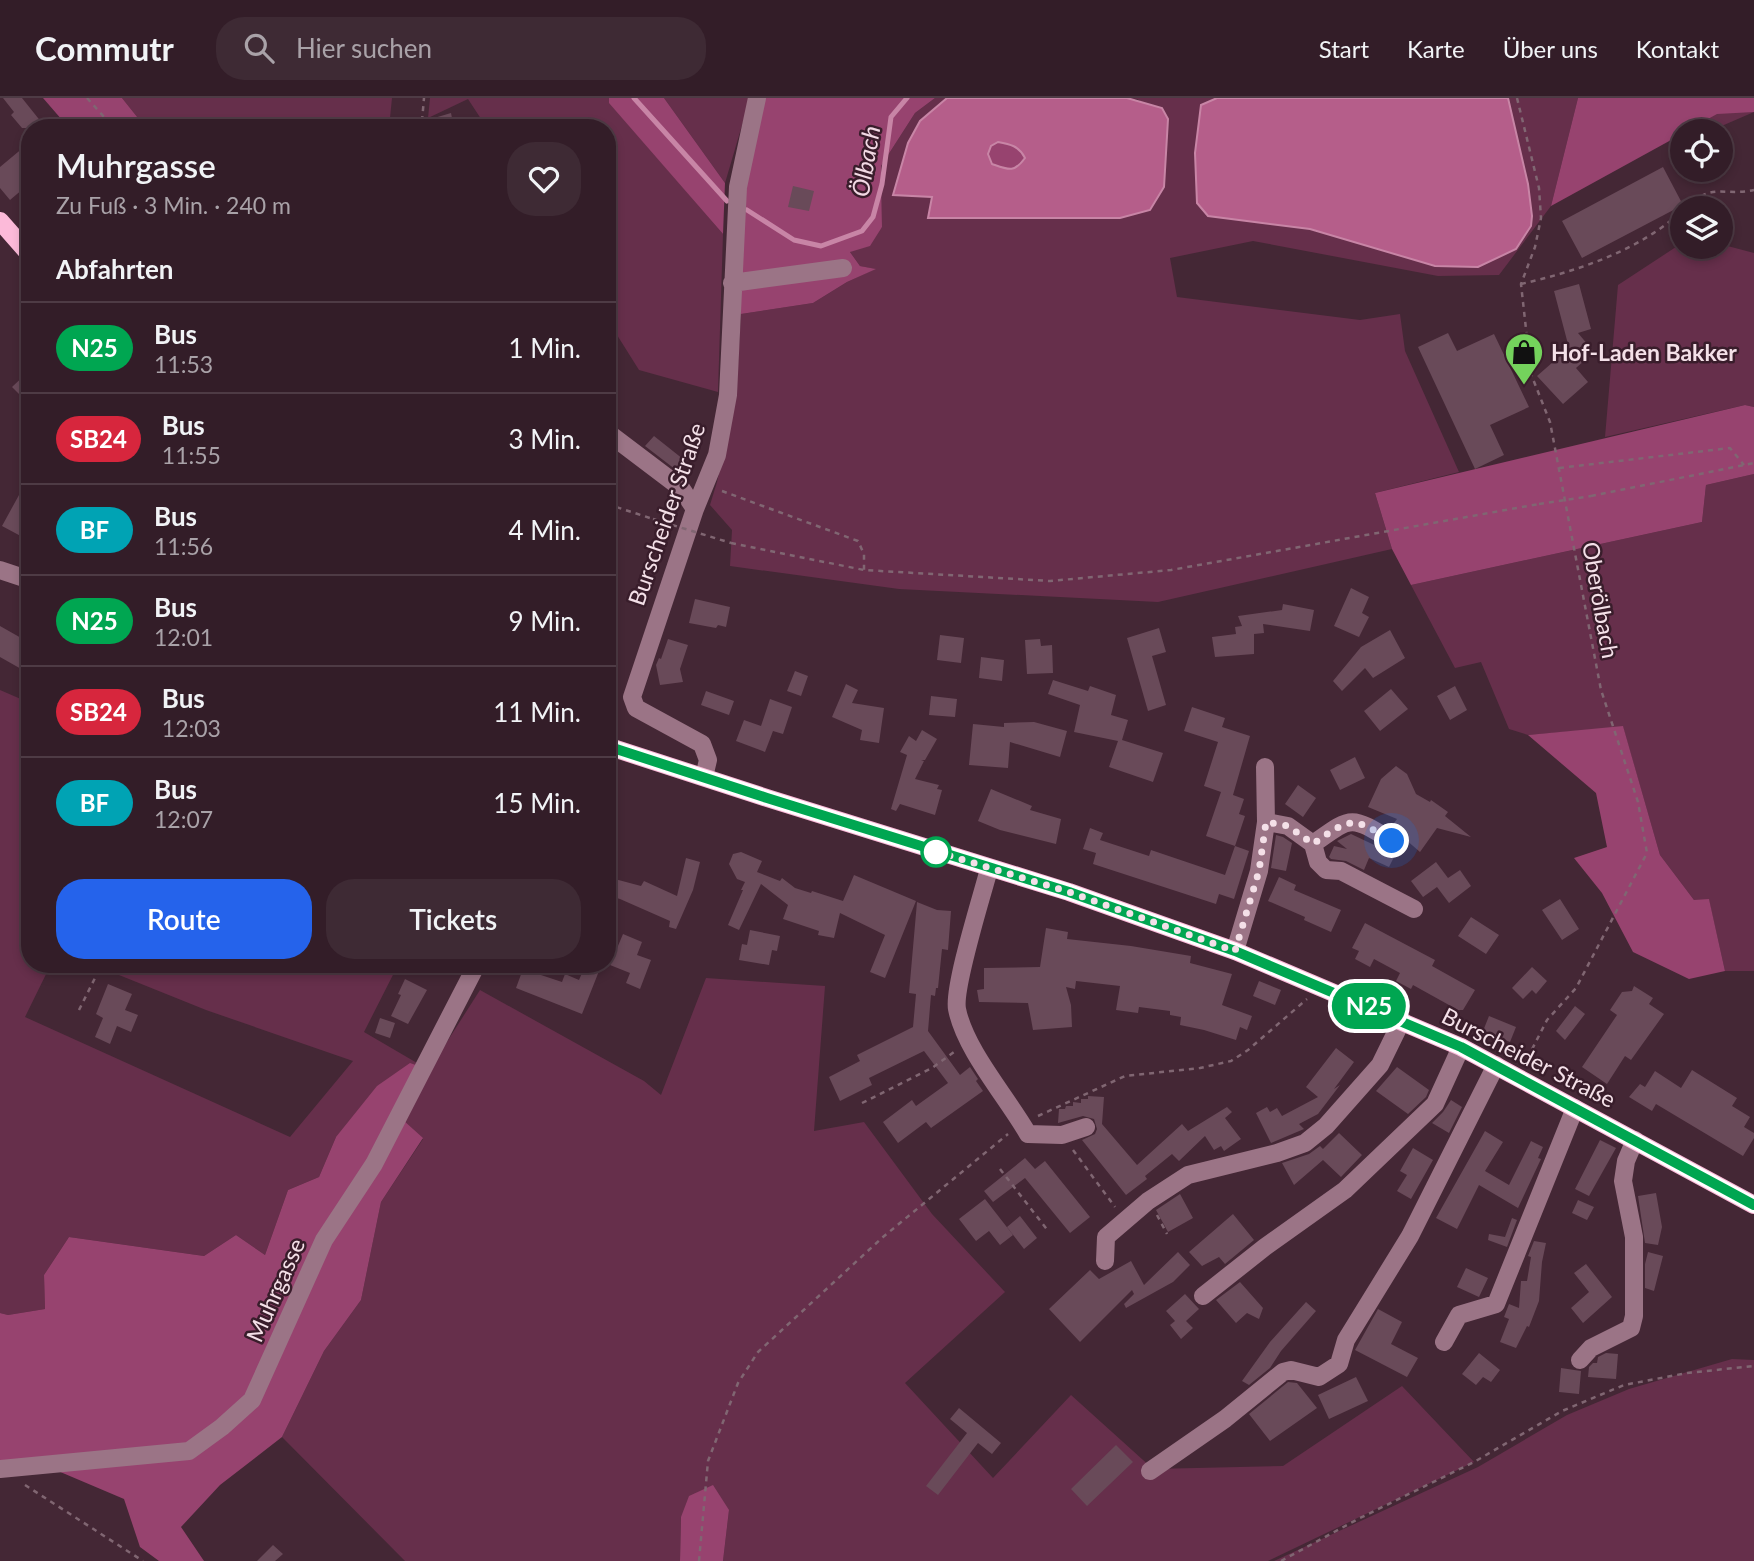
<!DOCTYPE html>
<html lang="de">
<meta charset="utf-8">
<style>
body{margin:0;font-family:Lato,sans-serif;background:#3e2a34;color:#f1f3f6;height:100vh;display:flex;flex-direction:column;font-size:26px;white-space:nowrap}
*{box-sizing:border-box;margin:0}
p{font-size:23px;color:#a9a2a8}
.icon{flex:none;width:38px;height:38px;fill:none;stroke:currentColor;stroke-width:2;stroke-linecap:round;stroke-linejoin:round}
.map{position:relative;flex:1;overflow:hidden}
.drawer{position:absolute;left:21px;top:21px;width:595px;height:854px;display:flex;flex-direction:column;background:#331d28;border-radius:28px;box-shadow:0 4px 10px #0003,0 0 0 2px #4e3b45}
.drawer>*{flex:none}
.badge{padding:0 14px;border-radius:23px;font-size:24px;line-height:46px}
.fabs{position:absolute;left:1670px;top:21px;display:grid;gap:14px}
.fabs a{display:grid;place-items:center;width:63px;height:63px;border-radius:50%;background:#331d28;box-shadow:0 4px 10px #0003,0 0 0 2px #4e3b45;font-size:35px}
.you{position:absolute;width:35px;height:35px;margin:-18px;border:5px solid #fff;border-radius:50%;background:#1a73e8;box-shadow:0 0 0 10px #1a73e833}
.map>.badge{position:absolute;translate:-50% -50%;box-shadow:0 0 0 4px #fff}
h2{padding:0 35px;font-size:26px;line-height:63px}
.round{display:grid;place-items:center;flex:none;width:74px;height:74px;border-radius:28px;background:#3e2a34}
.headline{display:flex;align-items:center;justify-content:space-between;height:119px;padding:0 35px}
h1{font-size:33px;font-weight:600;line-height:52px}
.primary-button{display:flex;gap:14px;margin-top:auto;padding:14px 35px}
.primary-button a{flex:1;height:80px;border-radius:28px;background:#2563eb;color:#fff;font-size:28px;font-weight:600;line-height:80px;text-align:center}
.primary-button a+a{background:#3e2a34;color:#f1f3f6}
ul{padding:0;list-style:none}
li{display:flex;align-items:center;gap:21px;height:91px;padding:0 35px;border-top:2px solid #4e3b45}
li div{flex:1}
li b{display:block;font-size:26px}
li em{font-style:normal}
li .badge{min-width:77px;font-weight:700;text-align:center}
header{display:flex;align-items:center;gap:42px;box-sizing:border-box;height:98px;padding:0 35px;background:#331d28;border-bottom:2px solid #4e3b45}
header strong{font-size:33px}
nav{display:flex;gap:38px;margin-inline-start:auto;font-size:24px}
.search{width:490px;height:63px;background:#3e2a34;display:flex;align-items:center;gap:18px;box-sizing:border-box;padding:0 24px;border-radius:28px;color:#a9a2a8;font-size:26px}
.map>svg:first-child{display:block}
.green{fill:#662f4b}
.forest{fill:#97436f}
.water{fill:#b55e8a;stroke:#c885a6;stroke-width:2;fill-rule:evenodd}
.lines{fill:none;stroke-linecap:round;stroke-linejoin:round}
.stream{stroke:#c885a6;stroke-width:5}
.building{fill:#694a59}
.path{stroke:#806672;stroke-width:2.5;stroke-dasharray:5 5;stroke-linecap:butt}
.minor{stroke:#9b7486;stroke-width:18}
.major{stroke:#fcbad9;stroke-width:18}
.path-bridge{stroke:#806672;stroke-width:2.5;stroke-dasharray:5 5;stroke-linecap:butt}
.line-casing{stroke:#fff;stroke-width:16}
.line{stroke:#00a651;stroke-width:10}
.walk{stroke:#f4e0e8;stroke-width:7;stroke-dasharray:0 12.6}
.stop-dot{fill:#fff;stroke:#00a651;stroke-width:3.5}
.labels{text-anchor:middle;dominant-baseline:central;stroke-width:5;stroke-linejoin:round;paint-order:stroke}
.poi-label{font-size:23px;font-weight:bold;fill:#f4e0e8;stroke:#391d2b;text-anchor:start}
.street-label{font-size:23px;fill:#f4e0e8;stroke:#391d2b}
.water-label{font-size:24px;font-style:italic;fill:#f2d9e4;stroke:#391d2b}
</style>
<header>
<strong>Commutr</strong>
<div class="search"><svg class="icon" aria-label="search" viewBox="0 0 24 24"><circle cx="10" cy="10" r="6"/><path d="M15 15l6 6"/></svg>Hier suchen</div>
<nav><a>Start</a><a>Karte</a><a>Über uns</a><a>Kontakt</a></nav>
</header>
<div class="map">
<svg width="1754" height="1463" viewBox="0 0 1754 1463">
<rect width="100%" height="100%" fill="#442735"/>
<!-- green -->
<path class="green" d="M122 0H392L389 30H146Z
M430 0H609L610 5 723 136 718 294 639 272 607 221V30H487L468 1 428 20Z
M664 0H750L725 85Z
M935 0H947L919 23 908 45 893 97 933 99 929 120H1120L1164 88 1168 21 1137 1 1127 0H1217L1201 7 1208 118 1310 131 1435 168 1478 169 1516 151 1528 86 1508 0H1578L1551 108 1499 177 1438 178 1253 143 1170 160 1177 199 1360 222 1400 216 1405 253 1459 374 1375 395 1392 451 1158 504 899 491 730 468 732 432 710 407 717 384 736 299 741 216 813 205 847 184 875 171 860 168 850 154 882 129 881 68 915 15Z
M1681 0H1754V14L1710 33H1687Z
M1682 145V149H1720V146L1754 155V309L1745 307 1605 339 1618 187Z
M1754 376V873H1725L1709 802H1694L1660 757 1623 629 1528 637 1509 631 1481 564 1455 570 1411 487 1702 424 1706 387Z
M0 592 30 605V866H51L25 919 290 1039 353 963 206 912 119 877 124 866H396L398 867 364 934 429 972 480 892 644 983 661 997 706 880 825 888 814 1033 864 1024 932 1116 1005 1194 905 1285 993 1380 1071 1297 1153 1371 1283 1368 1402 1288 1474 1364 1268 1463H723L729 1412 681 1419 680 1463H405L282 1339 324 1253 361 1202 381 1104 423 1041 336 1039 319 1079 288 1092 265 1157 236 1137 204 1158 69 1139 44 1177 45 1211 8 1217 0 1215Z
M1732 1261 1754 1262V1463H1274L1478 1369 1567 1317 1629 1291Z"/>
<!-- forest -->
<path class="forest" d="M43 0H122L146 30H69Z
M609 0H664L725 85 723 136 609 5Z
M762 0H935L915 15 881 68 882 129 870 148 850 154 860 168 876 171 847 184 813 205 741 216 737 109Z
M1578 0H1754V14L1717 16 1686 33H1682V36L1551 108Z
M998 44C1010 46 1019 48 1026 60 1014 75 1009 72 992 67L988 56 991 48Z
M1745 307 1754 309V376L1706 387 1702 424 1411 487 1392 451 1375 395Z
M1623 628 1660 757 1694 802 1709 801 1725 873 1689 881 1633 854 1602 795 1574 760 1607 749 1596 695 1528 637Z
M410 965 430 972 403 1022 423 1040 381 1104 361 1202 324 1253 282 1339 220 1387 181 1429 204 1463H159L140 1449 124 1401 58 1373 0 1368V1215L8 1217 45 1211 44 1177 69 1139 204 1158 236 1137 265 1157 288 1092 319 1079 336 1039 377 988Z
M713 1387 729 1412 723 1463H680L681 1419 689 1398Z"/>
<!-- water -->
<path class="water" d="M947 0H1127L1162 10 1168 21 1164 89 1150 112 1120 120H928L932 99 893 97 908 45 920 23ZM998 44C1010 46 1019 48 1025 60 1014 75 1009 72 992 66L988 56 991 48Z
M1217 0H1508L1528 86 1532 118 1531 128 1516 151 1478 169 1435 168 1310 131 1208 118 1197 105 1195 55 1201 7Z"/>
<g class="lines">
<!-- stream -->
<path class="stream" d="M634 0 727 103
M747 112 794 142 821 148 862 133 873 119 882 86 891 19 907 0"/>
</g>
<!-- building -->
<path class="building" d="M3 0H22L46 30H22L11 17 14 14Z
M451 15 454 30H414V26Z
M30 44V85L10 102 0 90V69Z
M1663 69 1683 107 1582 160 1562 123Z
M793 88 814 93 809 113 788 109Z
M1579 186 1591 231 1578 235 1594 254 1576 270 1588 284 1563 306 1537 278 1569 250 1554 193Z
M1448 235 1457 253 1494 236 1529 309 1490 327 1504 357 1475 371 1418 249Z
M30 272V307L12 289Z
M654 338 688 365 680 375 645 348Z
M19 397 30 403V443L2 428Z
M1351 490 1369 499 1362 515 1369 519 1359 539 1334 528Z
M695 501 730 509 726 529 718 527 716 530 689 525Z
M1283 506 1314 512 1310 533 1263 526 1264 535 1254 536V556L1215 559 1212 539 1236 536 1235 529 1242 528 1238 518 1282 512Z
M0 528 30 545V576L0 559Z
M1159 530 1166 554 1152 558 1166 607 1148 613 1127 540Z
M1390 532 1405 560 1373 580 1365 570 1342 593 1333 583 1361 549Z
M940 537 964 540 961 565 937 562Z
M668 541 688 547 680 571 683 584 660 587 656 567 659 560 661 561Z
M1040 541 1041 548 1052 547 1053 575 1027 576 1025 542Z
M981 559 1004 562 1002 583 979 580Z
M795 573 808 578 801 598 787 593Z
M1053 582 1088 593 1090 588 1116 597 1111 617 1128 622 1122 642 1163 655 1153 684 1109 669 1118 643 1074 634 1080 607 1048 596Z
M846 586 858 592 852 605 884 610 879 645 860 642 862 632 832 619Z
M1455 588 1467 612 1450 622 1437 598Z
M1391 591 1408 611 1380 633 1364 613Z
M706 593 734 603 729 617 701 607Z
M931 598 957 601 955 619 929 617Z
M770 601 792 609 783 636 773 633 765 654 736 643 744 622 761 628Z
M1192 609 1225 620 1222 629 1250 638 1233 697 1244 701 1239 716 1245 718 1235 748 1249 753 1234 801 1219 796 1216 806 1093 766 1096 755 1083 751 1090 730 1103 735 1100 742 1149 758 1151 752 1225 777 1235 748 1206 738 1221 694 1204 688 1218 644 1184 633Z
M1034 624 1067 633 1060 659 1010 644 1008 670 969 667 973 626 1004 629V625Z
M922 632 937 641 925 662H921L924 663 915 681 939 687 937 691 942 692 935 717 900 706 896 713 891 711 907 657 900 654 909 638 916 643Z
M1355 659 1365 680 1340 692 1330 672Z
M1396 668 1407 676 1416 696 1430 704 1431 702 1448 714 1445 718 1471 739 1437 730 1420 754 1391 729 1397 721 1368 709 1381 681Z
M1298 687 1316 700 1303 719 1285 706Z
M991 691 1032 708 1030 712 1061 721 1056 746 1000 732 978 723Z
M1351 736 1387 753H1397L1389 769 1369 760 1364 772 1346 763 1331 761 1329 759 1334 748 1347 751 1337 743Z
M1276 737 1283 739 1292 745 1286 773 1271 770Z
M741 754 762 763 757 774 780 783 782 780 795 790 811 795 812 793 843 803 854 777 916 803 885 880 870 874 885 837 840 815 834 840 818 837 819 833 783 821 788 807 761 786 739 832 728 827 743 792H741L745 784 737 781 729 766 733 756Z
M686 760 700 764 693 792 676 831 669 829 670 823 620 801 607 797 611 780 641 788 644 783 677 798Z
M1436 764 1448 780 1460 772 1471 788 1449 805 1437 789 1423 799 1411 783Z
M1279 779 1296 787 1294 792 1341 812 1331 834 1304 822 1305 819 1268 803Z
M1560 801 1579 831 1562 842 1542 812Z
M917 804 937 812 951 813 948 852 942 851 938 890H936L935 898 931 897 928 933 960 977 970 969 978 981 976 983 983 993 931 1030 926 1024 898 1045 883 1024 912 1002 916 1008 948 985 924 953 869 980 872 987 840 1003 829 979 860 963 857 957 913 929 916 896 909 895Z
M1471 819 1499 837 1486 856 1458 838Z
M1365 825 1435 862 1432 868 1475 892 1463 912H1458L1413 887 1411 891 1396 883 1400 875 1374 861 1370 869 1355 861 1359 853 1352 850Z
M1046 830 1068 834 1067 841 1131 848 1191 858 1190 865 1232 876 1222 907 1252 918 1247 932 1240 929 1236 942 1204 932 1180 927 1181 919 1170 917V913L1139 909 1138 915 1116 912 1120 888 1076 883 1075 891 1066 889 1071 907 1072 929 1033 932 1028 905 979 904 977 892 984 891V870L1040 869Z
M750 832 780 838 777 853 772 852 769 867 739 862 742 846 747 847Z
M623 836 642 844 637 857 651 862 640 891 626 885 630 875 610 867Z
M585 868 599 873 582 916 516 890 523 871 562 884 565 876 579 882Z
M1532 869 1547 883 1536 896 1532 892 1523 901 1512 890Z
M405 881 427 892 408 926 391 918 401 897 398 896Z
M1259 883 1281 892 1275 907 1253 898Z
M108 886 132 896 125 912 138 917 131 934 117 928 110 946 95 939 103 920 96 916Z
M1634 888 1653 900 1649 906 1664 916 1631 962 1625 958 1607 986 1582 969 1617 917 1610 912 1622 894 1632 893Z
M1575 908 1585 916 1565 942 1556 933Z
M1489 918 1516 929 1510 944 1483 933Z
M380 920 395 925 390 940 375 935Z
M1336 950 1354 964 1334 991 1340 987 1318 1016 1299 1026 1304 1031 1271 1045 1256 1015 1267 1009 1270 1014 1277 1010 1282 1018 1318 999 1306 989Z
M1397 969 1429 992 1426 999 1408 1016 1376 993Z
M1692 972 1737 1000 1732 1008 1750 1019 1744 1029 1754 1035V1040L1743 1058 1656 1006 1652 1013 1629 999 1640 986 1645 989 1655 973 1681 990Z
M1088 998 1104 999 1102 1026 1137 1067 1182 1026 1188 1033 1227 1009 1232 1014 1225 1020 1241 1041 1224 1053 1221 1048 1214 1052 1205 1038 1179 1063 1172 1056 1145 1078 1147 1081 1126 1097 1082 1042 1095 1036 1097 1031 1094 1021 1083 1018 1058 1025 1059 1011H1065L1066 1008H1073V1004L1081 1005V1001H1088Z
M1451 1002 1462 1009 1449 1035 1432 1025 1443 1014Z
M1485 1033 1503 1044 1485 1073 1509 1087 1531 1043 1543 1049 1538 1060 1541 1061 1518 1110 1479 1087 1457 1131 1436 1120Z
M1339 1035 1362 1057 1341 1079 1323 1062 1294 1087 1282 1065 1309 1056 1320 1048 1323 1051Z
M1600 1042 1616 1050 1589 1098 1575 1091Z
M1413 1050 1433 1062 1411 1101 1397 1093 1407 1077 1400 1073Z
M1025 1060 1035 1071 1045 1063 1090 1119 1070 1135 1025 1080 993 1104 984 1093Z
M1656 1095 1662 1129 1658 1147 1645 1145 1638 1098Z
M1180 1096 1193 1120 1168 1134 1156 1112Z
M985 1101 1013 1137 1000 1147 989 1133 976 1143 959 1121Z
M1578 1102 1594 1109 1587 1122 1572 1115Z
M1233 1116 1254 1142 1225 1166 1219 1159 1202 1168 1189 1154Z
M1020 1118 1037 1140 1024 1151 1007 1129Z
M1512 1120 1517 1122 1507 1149 1488 1142 1489 1136 1505 1139Z
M1534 1143 1546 1145 1542 1164 1539 1203 1529 1229 1527 1228 1516 1250 1500 1244 1509 1221 1504 1219 1509 1206 1519 1210 1521 1183H1527L1531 1159 1528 1158Z
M1178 1154 1190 1167 1173 1184 1126 1210 1124 1206 1134 1196 1132 1192 1080 1244 1049 1211 1090 1172 1099 1181 1131 1163 1144 1187Z
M1648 1154 1663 1158 1654 1193 1645 1190V1166Z
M1586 1166 1612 1199 1583 1225 1571 1210 1589 1194 1574 1175Z
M1466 1170 1488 1180 1479 1199 1457 1189Z
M1240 1184 1263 1210 1259 1221 1247 1215 1236 1225 1216 1202Z
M1185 1196 1199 1211 1186 1223 1193 1230 1181 1241 1170 1227 1175 1223 1166 1213Z
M1306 1204 1316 1213 1281 1253 1270 1270 1249 1287 1242 1283 1270 1244Z
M1378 1211 1402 1224 1391 1246 1418 1260 1407 1279 1355 1252Z
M1479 1255 1500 1272 1491 1284 1483 1279 1476 1287 1462 1276Z
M1606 1255 1618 1256 1616 1281 1588 1279 1589 1269 1593 1265H1597L1598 1259Z
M1561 1270 1581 1273 1579 1296 1559 1294Z
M1356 1279 1368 1303 1329 1321 1318 1297Z
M1288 1284 1297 1285 1317 1310 1270 1343 1249 1316Z
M959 1310 1001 1345 992 1356 978 1345 938 1397 926 1388 967 1335 950 1321Z
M1116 1347 1133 1364 1087 1408 1071 1391Z
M273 1447 283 1456 275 1463H257Z"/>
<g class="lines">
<!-- path -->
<path class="path" d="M87 0 114 30
M1517 0 1539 90 1541 120 1535 149 1521 186 1531 276 1550 324 1601 592 1638 704 1647 755 1576 890 1547 922 1526 963
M422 23 424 0
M1685 110C1715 83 1721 99 1754 92
M1521 186C1577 173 1639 153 1682 113
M1559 370 1730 350 1744 367
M722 393 858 443 864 456V472
M1591 398 1754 365
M607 406 653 421
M731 445 864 472 1050 483 1171 472 1539 406
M79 912 102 866
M862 1005 932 970 954 954
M1038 1018 1125 978 1200 970 1231 963 1248 952 1307 901
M1073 1052 1115 1109
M1000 1071 1049 1134
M1157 1117 1167 1136
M25 1387 143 1463
M699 1463 708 1363 738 1285 758 1254 883 1139 1008 1036
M1281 1463 1358 1421 1474 1364 1562 1313 1624 1287 1687 1275 1754 1268"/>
<!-- minor -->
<path class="minor" d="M732 185 843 170
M607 334 681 390 695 411
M0 472 30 482
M704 679 708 662 702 646 636 610 632 599 695 411 717 357 728 297 738 89 757 0
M1266 724 1288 728 1313 746 1318 764 1326 772 1341 773 1414 811
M1313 746C1352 718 1350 717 1392 743
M989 771C982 798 953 889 957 911 965 952 1007 999 1028 1036L1062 1037 1086 1029
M1235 853 1259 773 1266 724 1265 669
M1105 1163 1106 1139 1148 1103 1188 1077 1277 1055 1305 1045 1326 1028 1380 967 1402 922
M1203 1198 1265 1149 1345 1092 1435 1006 1461 949
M1444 1244 1459 1217 1496 1206 1575 1010
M1580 1262 1591 1250 1631 1230 1634 1218V1139L1623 1083 1626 1063 1635 1042
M0 1371 189 1353 222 1329 252 1302 324 1142 374 1066 477 866
M1150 1373 1225 1321 1283 1274 1291 1272 1319 1279 1339 1266 1346 1242 1410 1138 1496 967"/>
<!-- major -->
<path class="major" d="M0 123 30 157
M607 648 767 700 1069 794 1235 853 1461 949 1754 1107"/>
<!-- path-bridge -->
<path class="path-bridge" d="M1539 406 1591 398
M653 421 731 445"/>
</g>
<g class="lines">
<!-- line casing -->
<g class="line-casing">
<path id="line" d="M607 648 767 700 1069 794 1235 853 1461 949 1754 1107"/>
</g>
<!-- line -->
<use href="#line" class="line"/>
<!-- walk -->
<path class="walk" d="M936 754 931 752 1069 794 1235 853 1259 773 1266 724 1288 728 1313 746C1351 719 1352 718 1392 743"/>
</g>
<!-- icons -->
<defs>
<g id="shop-pin" transform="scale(2.0125)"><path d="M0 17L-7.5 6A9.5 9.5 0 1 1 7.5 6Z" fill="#74d25c" stroke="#391d2b"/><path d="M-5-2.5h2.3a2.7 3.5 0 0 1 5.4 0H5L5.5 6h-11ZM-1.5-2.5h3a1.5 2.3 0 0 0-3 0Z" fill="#111"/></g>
</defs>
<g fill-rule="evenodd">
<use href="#shop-pin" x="1524" y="254"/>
</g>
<!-- markers -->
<circle class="stop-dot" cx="936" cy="754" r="14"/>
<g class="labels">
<!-- poi labels -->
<g class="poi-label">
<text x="1551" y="254">Hof-Laden Bakker</text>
</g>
<!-- street labels -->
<g class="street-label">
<text transform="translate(666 416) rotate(-71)">Burscheider Straße</text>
<text transform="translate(1601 502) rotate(80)">Oberölbach</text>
<text transform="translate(1529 959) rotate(27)">Burscheider Straße</text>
<text transform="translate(275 1192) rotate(-66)">Muhrgasse</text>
</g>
<!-- water labels -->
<g class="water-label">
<text transform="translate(865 63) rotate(-80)">Ölbach</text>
</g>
</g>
</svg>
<div class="fabs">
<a><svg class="icon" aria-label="locate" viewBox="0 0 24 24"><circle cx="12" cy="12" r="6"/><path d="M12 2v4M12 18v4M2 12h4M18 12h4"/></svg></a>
<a><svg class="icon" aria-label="layers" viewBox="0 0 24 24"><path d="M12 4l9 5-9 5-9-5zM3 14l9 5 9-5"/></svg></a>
</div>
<div class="you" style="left:1392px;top:743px"></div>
<b class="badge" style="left:1369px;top:908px;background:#00a651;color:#fff">N25</b>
<section class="drawer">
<div class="headline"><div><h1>Muhrgasse</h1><p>Zu Fuß · 3 Min. · 240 m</p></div><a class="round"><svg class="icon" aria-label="heart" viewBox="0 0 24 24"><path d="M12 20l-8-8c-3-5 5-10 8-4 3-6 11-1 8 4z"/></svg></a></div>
<h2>Abfahrten</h2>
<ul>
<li><span class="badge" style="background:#00a651;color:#fff">N25</span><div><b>Bus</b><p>11:53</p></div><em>1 Min.</em></li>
<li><span class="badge" style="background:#d7263d;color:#fff">SB24</span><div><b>Bus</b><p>11:55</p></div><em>3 Min.</em></li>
<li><span class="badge" style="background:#00a3b4;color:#fff">BF</span><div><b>Bus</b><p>11:56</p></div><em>4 Min.</em></li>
<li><span class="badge" style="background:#00a651;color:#fff">N25</span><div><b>Bus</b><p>12:01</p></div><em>9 Min.</em></li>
<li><span class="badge" style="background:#d7263d;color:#fff">SB24</span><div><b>Bus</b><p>12:03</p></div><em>11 Min.</em></li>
<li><span class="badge" style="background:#00a3b4;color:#fff">BF</span><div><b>Bus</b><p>12:07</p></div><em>15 Min.</em></li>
</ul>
<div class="primary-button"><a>Route</a><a>Tickets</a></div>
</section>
</div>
